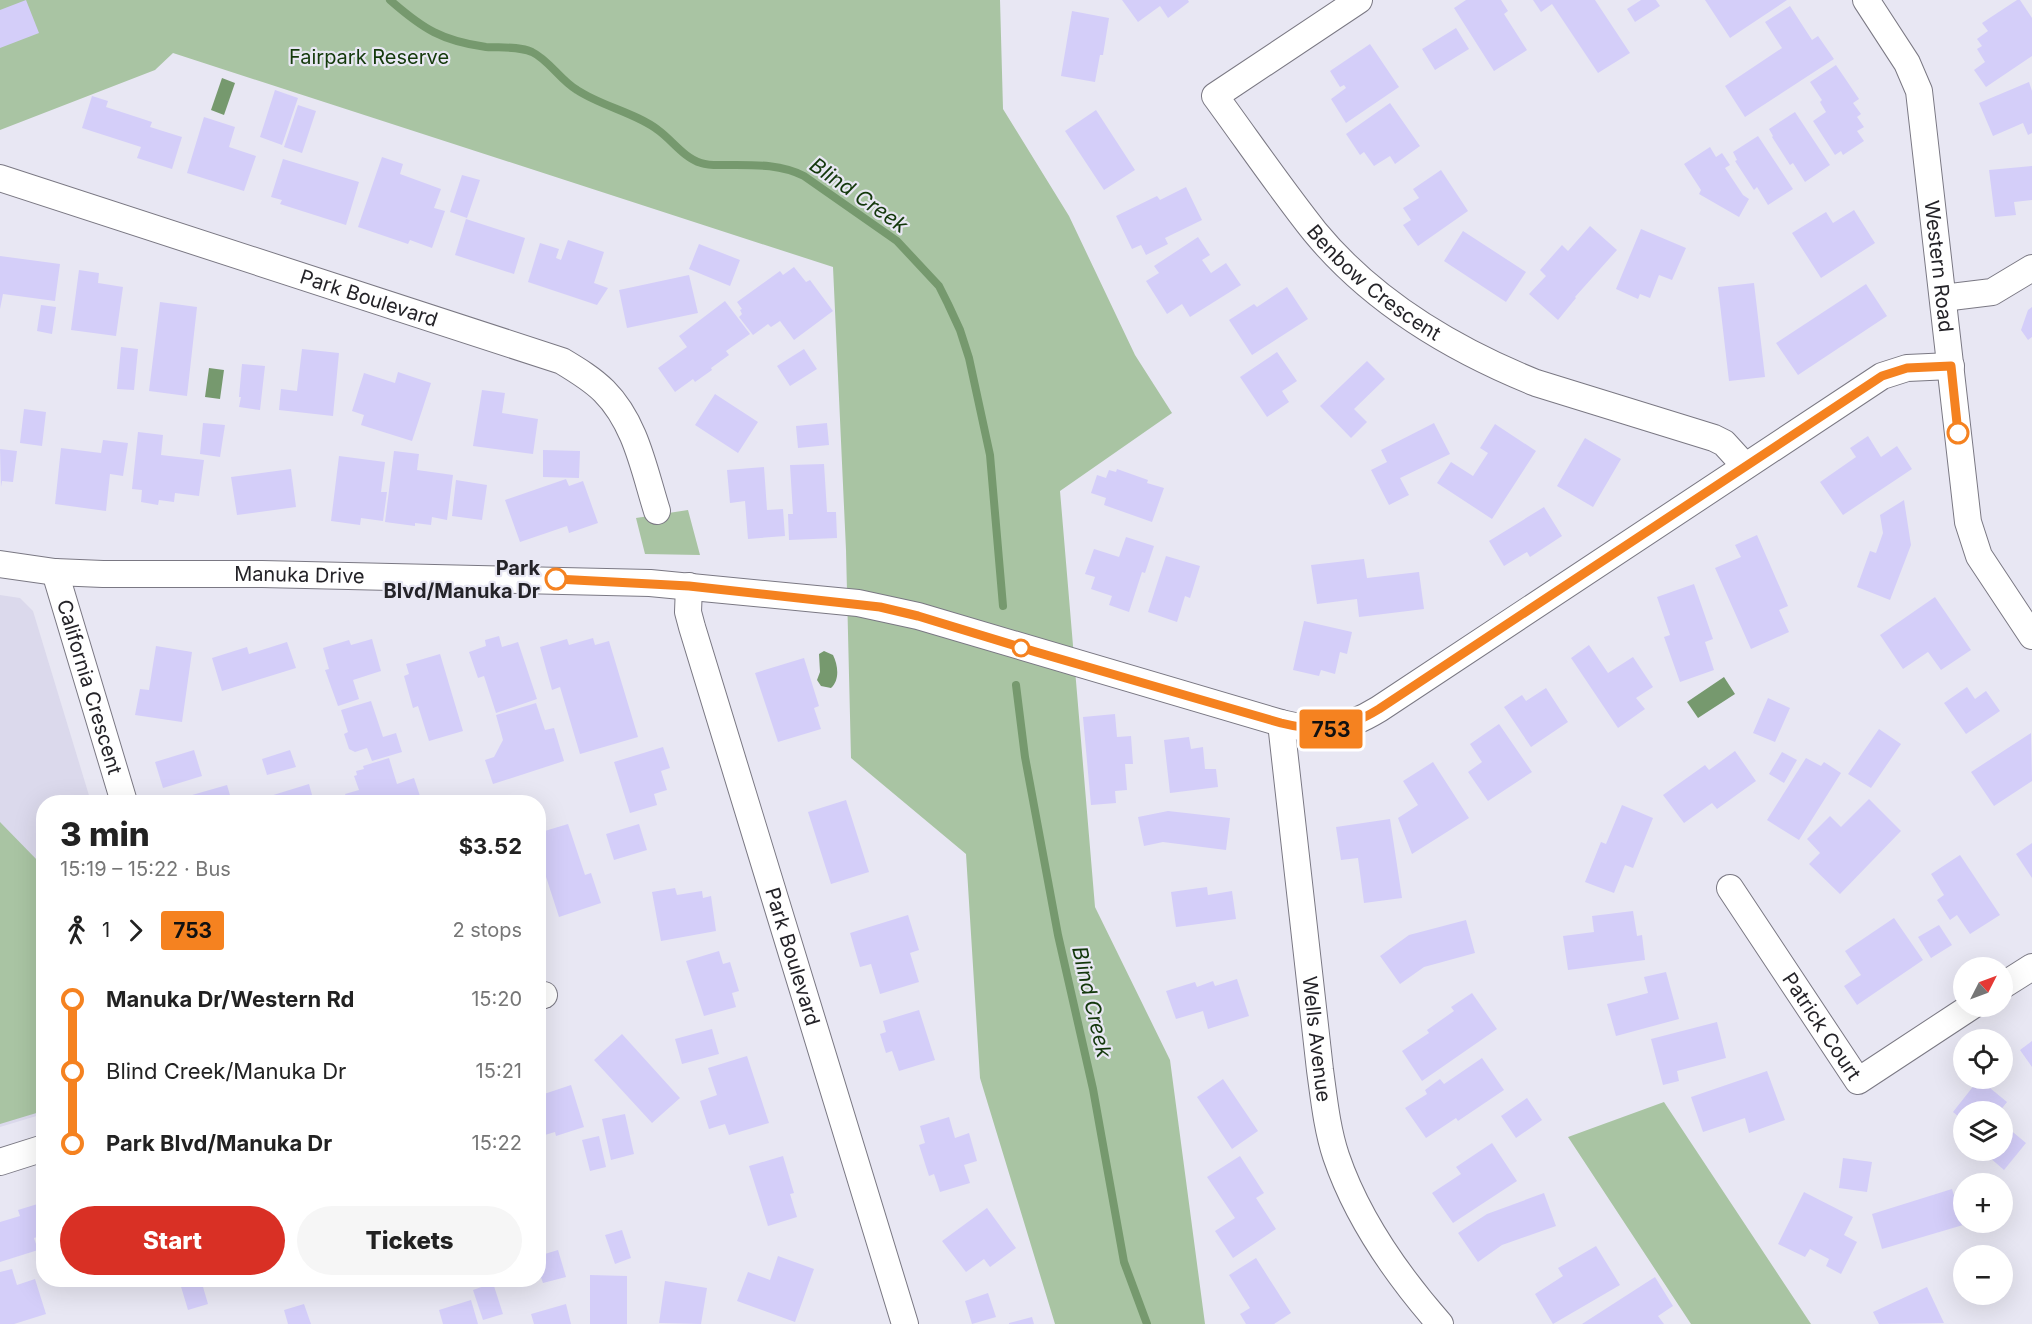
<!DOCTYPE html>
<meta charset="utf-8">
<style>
body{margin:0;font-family:Inter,sans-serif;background:#f6f6f6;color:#222;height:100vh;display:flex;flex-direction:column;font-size:22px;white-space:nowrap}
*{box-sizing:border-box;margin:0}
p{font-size:20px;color:#767676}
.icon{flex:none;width:33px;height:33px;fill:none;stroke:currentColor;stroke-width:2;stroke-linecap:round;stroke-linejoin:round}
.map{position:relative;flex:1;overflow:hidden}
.panel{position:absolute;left:36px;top:795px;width:510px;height:492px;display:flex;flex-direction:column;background:#fff;border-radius:24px;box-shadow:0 6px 24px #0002}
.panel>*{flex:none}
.badge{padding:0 12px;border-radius:4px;font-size:21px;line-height:39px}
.needle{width:39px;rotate:48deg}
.controls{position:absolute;left:1953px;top:957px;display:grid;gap:12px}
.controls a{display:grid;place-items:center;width:60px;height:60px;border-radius:50%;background:#fff;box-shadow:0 6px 24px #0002;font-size:30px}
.map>.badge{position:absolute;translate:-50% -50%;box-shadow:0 0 0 3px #fff}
.legs{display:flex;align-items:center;gap:9px;height:66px;padding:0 24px;font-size:20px}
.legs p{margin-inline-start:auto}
.headline{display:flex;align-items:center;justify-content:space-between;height:102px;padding:0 24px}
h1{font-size:33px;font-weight:800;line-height:45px}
.button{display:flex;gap:12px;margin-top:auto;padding:12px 24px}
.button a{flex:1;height:69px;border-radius:36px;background:#d93025;color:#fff;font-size:24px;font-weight:800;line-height:69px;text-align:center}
.button a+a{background:#f6f6f6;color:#222}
ul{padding:0 24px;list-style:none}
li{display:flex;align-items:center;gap:21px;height:72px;font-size:22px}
li i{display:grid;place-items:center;width:9px;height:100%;margin:0 8px;background:currentColor}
li i::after{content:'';width:15px;height:15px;margin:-8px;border:4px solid;border-radius:50%;background:#fff}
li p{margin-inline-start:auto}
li:first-child i{background:linear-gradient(#0000 50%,currentColor 0)}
li:last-child i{background:linear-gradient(currentColor 50%,#0000 0)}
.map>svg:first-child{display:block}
.built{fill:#dbd9ec}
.green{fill:#a9c4a3}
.water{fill:#76996e}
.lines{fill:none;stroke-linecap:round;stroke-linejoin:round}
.stream{stroke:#76996e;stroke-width:8}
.building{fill:#d4cef9}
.street-casing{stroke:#7a7883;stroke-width:28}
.street{stroke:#fff;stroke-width:26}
.line-1-casing{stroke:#fff;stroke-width:14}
.line-1{stroke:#f58220;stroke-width:9}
.stop-1-dot{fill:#fff;stroke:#f58220;stroke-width:3}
.labels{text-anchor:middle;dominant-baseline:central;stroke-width:4.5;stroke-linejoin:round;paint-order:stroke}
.park-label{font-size:20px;fill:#14390b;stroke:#e8e7f3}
.street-label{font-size:20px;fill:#242328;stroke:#e8e7f3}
.stop-label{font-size:20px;font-weight:bold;fill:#242328;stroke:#e8e7f3;text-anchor:end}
.water-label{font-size:21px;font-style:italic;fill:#12370a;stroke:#e8e7f3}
</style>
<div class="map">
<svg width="2032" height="1324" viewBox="0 0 2032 1324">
<rect width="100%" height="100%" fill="#e8e7f3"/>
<!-- built -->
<path class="built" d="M0 595 20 598 33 611 91 802H44L43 1114 0 1127Z"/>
<!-- green -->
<path class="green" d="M0 0H1000L1003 109 1069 216 1135 355 1172 413 1060 491 1095 907 1170 1060 1205 1324H1055L980 1078 966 854 851 758 846 550 833 267 173 53 155 70 0 130Z
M688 510 700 555 645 554 636 518Z
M0 822 38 861 44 859 43 1111 0 1124Z
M1664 1102 1811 1324H1691L1568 1137Z"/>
<!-- water -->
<path class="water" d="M222 78 235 83 224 115 211 110Z
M209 368 224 370 220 399 205 397Z
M824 651 833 655C838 665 840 680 831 688L821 686 817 680 820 672 819 654Z
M1724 677 1735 694 1698 718 1687 702Z"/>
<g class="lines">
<!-- stream -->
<path class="stream" d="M390 0C423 29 442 41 486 47 501 48 518 46 532 52 549 60 560 80 577 90 601 106 636 113 658 130 672 140 684 158 701 163 710 166 719 165 728 165 755 165 780 164 804 176L897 241 939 286 948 304 960 330 969 358 990 455 1003 606
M1016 685 1025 757 1058 935 1093 1089 1124 1262 1147 1324"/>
</g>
<!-- building -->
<path class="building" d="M26 0 39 33 0 48V10Z
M1122 0H1188L1189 2 1168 18 1160 6 1138 22Z
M1466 0H1501L1508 11 1504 14 1527 50 1494 71 1454 8Z
M1533 0H1595L1630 53 1598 73 1552 4 1541 12Z
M1641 0H1656L1660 6 1635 22 1627 9Z
M1705 0H1787L1730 38Z
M2017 0H2020L2032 18V56L1986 87 1974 70 1985 62 1977 49 1982 46 1977 39 1988 31 1982 23Z
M1790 6 1812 40 1818 36 1834 59 1745 117 1725 86 1782 48 1765 22Z
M1072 11 1109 18 1103 55H1100L1095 82 1061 76Z
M1456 28 1469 49 1435 70 1422 49Z
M1370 44 1399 87 1346 123 1331 99 1346 88 1344 85 1340 87 1330 71Z
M1836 65 1859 99 1853 103 1861 114 1857 117 1864 127 1857 131 1864 141 1843 155 1841 151 1835 155 1813 121 1826 112 1820 102 1822 100 1810 82Z
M2029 82 2032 91V133L2028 135 2023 123 1993 136 1979 103Z
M275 90 298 98 282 145 260 137Z
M92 96 108 101 106 107 152 122 150 127 182 137 172 169 137 158 141 147 82 128Z
M1390 103 1420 146 1395 164 1390 156 1374 166 1364 152 1360 155 1346 134Z
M298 105 316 111 302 153 284 147Z
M1096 110 1135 170 1104 190 1065 131Z
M1795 112 1830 165 1805 182 1793 163 1790 165 1772 137 1773 136 1769 129Z
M204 117 235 127 229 147 256 156 244 191 187 173Z
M1758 136 1793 189 1768 205 1757 187 1754 190 1735 161 1737 160 1733 152Z
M1710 147 1716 157 1722 153 1730 165 1725 168 1743 195 1749 199 1739 217 1699 194 1701 190 1684 164Z
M382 157 403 164 400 174 441 189 434 208 445 211 432 248 410 240 408 244 358 227Z
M283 159 359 182 346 225 280 204 282 200 271 197Z
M2032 166V200L2014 202 2016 215 1995 217 1989 170Z
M1441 170 1468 211 1418 246 1403 225 1411 220 1403 208 1419 198 1413 189Z
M462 175 480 180 467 218 450 212Z
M1186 187 1202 220 1165 238 1168 244 1146 255 1141 245 1132 249 1116 216 1157 196 1160 200Z
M1854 210 1875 243 1821 278 1792 233 1826 212 1833 223Z
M466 219 525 238 514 274 455 255Z
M1590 226 1617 250 1575 297 1576 298 1558 320 1529 294 1546 276 1540 270 1562 245 1568 251Z
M1641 229 1686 248 1672 280 1659 275 1650 298 1640 294 1638 299 1616 289Z
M1463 231 1526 272 1506 302 1444 261Z
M1198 237 1210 255 1202 260 1211 273 1226 263 1241 285 1190 317 1182 304 1167 314 1146 281 1159 273 1154 266Z
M568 240 604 252 594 283 608 288 597 305 528 282 540 243 559 249 556 258 561 260Z
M699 244 740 260 730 286 689 269Z
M0 256 60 264 55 301 3 294 0 309Z
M794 267 806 282 810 280 833 311 794 340 780 321 771 327 768 324 753 335 739 317 742 314 740 310 742 309 737 302 780 271 783 275Z
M79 270 99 273 98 283 123 287 116 336 71 330Z
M689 275 698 313 627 328 619 290Z
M1754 283 1765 377 1729 381 1718 287Z
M1866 284 1887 316 1798 375 1776 343Z
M1287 287 1308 319 1252 355 1229 320 1254 304 1257 307Z
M725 301 750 334 726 351 729 355 711 368 712 370 695 382 693 379 675 392 658 368 687 347 679 336Z
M160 302 197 307 187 396 149 391Z
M41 305 56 307 52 334 37 331Z
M2032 307V337L2028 340 2021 330 2028 310Z
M121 347 138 349 134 390 117 389Z
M302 349 339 353 333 416 279 410 281 389 297 391Z
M804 349 817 369 790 386 777 366Z
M1277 352 1297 381 1282 391 1289 402 1267 417 1240 377Z
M1367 361 1385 379 1354 409 1367 422 1351 438 1320 406Z
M242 364 265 366 260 410 239 407 241 397H239Z
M398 372 431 383 412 441 361 425 364 415 352 411 364 373 395 383Z
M482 390 505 393 502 413 538 419 533 454 473 446Z
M715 394 758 422 738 453 695 425Z
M24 409 46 412 42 446 20 443Z
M203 423 225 425 220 457 200 454Z
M827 423 829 445 798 448 796 426Z
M1434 423 1450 454 1400 478 1409 495 1389 505 1371 470 1387 462 1381 450Z
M1495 424 1536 451 1492 519 1437 483 1451 462 1473 476 1488 453 1480 448Z
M138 432 163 435 161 455 204 460 199 496 175 493 174 502 159 500 158 505 141 502 142 490 132 489Z
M1868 436 1881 457 1897 446 1912 469 1843 515 1820 482 1856 457 1850 448Z
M1585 438 1621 459 1593 507 1557 486Z
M103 440 128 443 123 476 110 474 106 511 55 504 61 448 101 453Z
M0 449 17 451 13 482 2 481 1 487Z
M543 450 580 451 579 478 543 477Z
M394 451 419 454 417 470 453 475 447 520 432 517 431 525 415 523V526L385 522Z
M339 456 385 462 381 492H387L383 521 361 518 360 525 331 521Z
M824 464 827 512H836L837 538 789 540 788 514H793L790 465Z
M764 467 767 510 783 509 785 536 748 539 745 501 730 503 727 470Z
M291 469 296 507 237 515 231 477Z
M1117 469 1148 480 1147 483 1164 488 1152 522 1104 505 1106 498 1091 493 1097 475 1106 478 1109 470 1116 472Z
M566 479 569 486 583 481 598 523 569 533 567 526 520 542 505 500Z
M456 480 487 485 482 520 452 516Z
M1904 500 1911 545 1890 600 1857 587 1870 551 1876 553 1883 533 1880 515Z
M1544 507 1562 536 1530 557 1527 552 1504 566 1489 541Z
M1757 535 1788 606 1779 610 1789 632 1751 649 1715 568 1741 557 1735 545Z
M1126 537 1154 546 1145 573 1142 572 1129 612 1109 605 1112 596 1091 589 1095 577 1085 574 1094 549 1119 557Z
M1166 556 1200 566 1190 598 1185 596 1177 622 1148 612Z
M1364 559 1367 578 1419 572 1424 609 1359 617 1357 599 1317 604 1311 565Z
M1694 584 1713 639 1705 642 1714 670 1680 682 1664 637 1670 635 1657 597Z
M1935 597 1971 650 1941 670 1928 652 1903 669 1880 635Z
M1304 621 1352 632 1347 654 1340 652 1335 674 1321 670 1319 676 1293 670Z
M499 636 502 647 518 642 537 699 496 713 484 676 478 678 469 652 486 646 485 640Z
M593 638 595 645 609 641 638 737 580 754 560 687 552 690 540 647 567 639 569 645Z
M372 639 381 671 353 680 359 699 338 706 325 670 329 669 323 648 349 640 351 645Z
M287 642 296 668 222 691 212 658 247 647 249 654Z
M1589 645 1608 673 1633 657 1653 687 1636 698 1645 709 1618 728 1571 658Z
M156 646 192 652 182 722 135 715 140 689 149 690Z
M440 654 463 731 429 741 418 706 413 708 404 676 409 674 406 664Z
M804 658 819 706 814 708 821 729 778 742 755 673Z
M1967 687 1975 699 1986 691 2000 711 1966 734 1944 703Z
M1546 688 1568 722 1531 747 1504 707 1522 695 1526 701Z
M1768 698 1790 708 1775 742 1753 733Z
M371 701 383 737 396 733 402 752 372 761 367 748 355 752 349 749 344 734 348 732 341 710Z
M536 703 545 730 554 728 564 761 493 784 485 760 494 757 503 740 496 715Z
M1115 714 1117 737 1131 736 1133 764H1125L1127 790 1115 791 1116 803 1091 805 1083 717Z
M1499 724 1532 772 1488 801 1468 772 1482 762 1470 744Z
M1879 729 1901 744 1871 788 1848 774Z
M2031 733 2032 781 1994 806 1971 772Z
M1189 737 1191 749 1203 747 1205 769H1216L1218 787 1170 793 1164 740Z
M663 747 670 768 661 771 667 790 654 794 657 805 630 813 614 762Z
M194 750 202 776 163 788 155 762Z
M290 750 296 767 267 775 262 759Z
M1735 751 1756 781 1717 809 1712 803 1684 823 1663 795 1705 765 1709 770Z
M1782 752 1797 760 1784 783 1769 774Z
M389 758 397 784 414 778 422 802H348L345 794 359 790 354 776 357 775 356 771 364 769 363 766Z
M1806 758 1821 766 1824 762 1841 773 1799 840 1767 820Z
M1433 762 1469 818 1412 854 1398 818 1418 805 1403 781Z
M309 784 314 802H258L257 800Z
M227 785 232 802 241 799 242 802H194L192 795Z
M1869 799 1901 831 1840 894 1809 864 1820 853 1807 839 1830 816 1841 827Z
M846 800 869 872 831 884 808 812Z
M1622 805 1653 818 1633 868 1625 865 1614 893 1585 882 1601 842 1606 844Z
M1168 811 1230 818 1226 850 1163 842 1144 846 1138 817Z
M1390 819 1402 898 1364 903 1358 858 1341 860 1336 827Z
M568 824 585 875 591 873 601 903 559 917 538 852V833Z
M639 824 647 850 614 860 606 834Z
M2032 843V878L2016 854Z
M1960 855 2000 915 1970 934 1957 915 1950 920 1937 900 1944 895 1931 874Z
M1207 887 1208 895 1232 891 1236 919 1176 927 1171 892Z
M675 888 677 895 702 891 703 898 711 896 716 931 661 941 652 892Z
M1633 911 1637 936 1642 935 1645 960 1568 970 1563 936 1594 932 1592 916Z
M908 915 919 950 910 953 919 982 880 994 871 964 860 967 850 933Z
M1894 918 1923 960 1857 1005 1844 986 1861 975 1845 951Z
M1466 920 1475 953 1424 967 1400 984 1380 956 1409 935Z
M1939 925 1952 945 1931 958 1918 937Z
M719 951 723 964 730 962 739 991 732 993 736 1007 704 1016 686 961Z
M1666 972 1679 1019 1616 1036 1607 1004 1648 993 1644 977Z
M1237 979 1249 1016 1208 1029 1203 1011 1176 1019 1166 991 1195 982 1197 987 1213 981 1215 986Z
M1472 993 1497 1029 1422 1081 1402 1051 1429 1033 1427 1030 1454 1011 1451 1007Z
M919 1010 935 1060 899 1071 892 1051 886 1053 880 1034 886 1032 883 1021Z
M1717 1022 1726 1058 1677 1071 1679 1081 1663 1085 1651 1039Z
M712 1029 719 1054 682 1064 675 1039Z
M622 1034 680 1098 652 1123 594 1060Z
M2032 1041V1067L2020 1050Z
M747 1056 769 1123 729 1135 725 1124 709 1129 700 1101 717 1095 708 1068Z
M1482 1058 1504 1090 1458 1121 1456 1118 1426 1138 1405 1108 1427 1094 1425 1090 1440 1079 1444 1084Z
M1767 1071 1785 1120 1749 1133 1745 1118 1703 1132 1691 1097Z
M1223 1079 1258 1131 1232 1149 1197 1097Z
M1979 1079 2007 1102 1999 1112H1964V1121L1953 1112Z
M571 1085 584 1127 556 1136 555 1132 538 1137V1096Z
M1527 1098 1542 1120 1516 1138 1501 1116Z
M625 1114 634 1154 611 1160 602 1119Z
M949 1117 955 1138 969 1133 977 1161 964 1165 970 1183 940 1192 934 1174 929 1176 919 1145 925 1143 920 1126Z
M2002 1123 2026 1143 2004 1170 1981 1150H2002Z
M599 1136 606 1167 590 1171 582 1140Z
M1492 1143 1517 1181 1453 1223 1432 1193 1461 1174 1456 1167Z
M783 1156 794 1193 790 1194 797 1217 768 1226 749 1166Z
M1240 1156 1264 1193 1256 1198 1276 1229 1233 1258 1215 1231 1235 1218 1207 1177Z
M1843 1158 1872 1162 1867 1192 1839 1188Z
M1952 1189 1963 1225 1882 1249 1872 1214Z
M1804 1192 1853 1217 1844 1235 1857 1242 1841 1274 1826 1266 1829 1259 1810 1249 1805 1257 1778 1244Z
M1544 1193 1556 1226 1502 1245 1478 1262 1458 1233 1487 1214Z
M44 1202V1235L34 1238 38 1250 0 1262V1222L20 1216 18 1210Z
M987 1208 1016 1248 990 1267 984 1259 966 1272 942 1241Z
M622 1230 631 1258 615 1264 605 1235Z
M1596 1246 1620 1285 1553 1324 1535 1294 1563 1276 1558 1268Z
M558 1250 566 1277 543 1283 538 1269V1256Z
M778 1256 814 1269 795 1322 737 1301 748 1272 770 1280Z
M1256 1258 1291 1313 1274 1324H1246L1240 1314 1250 1308 1229 1275Z
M12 1269 17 1285 35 1279 46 1314 14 1324H0V1272Z
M590 1275 627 1276V1324H590Z
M1655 1277 1673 1306 1658 1316 1664 1324H1582Z
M179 1280H201L208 1304 188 1310Z
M276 1280H295L296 1282 278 1287Z
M665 1281 707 1288 701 1324 659 1323Z
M493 1283 503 1314 483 1320 473 1290Z
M1927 1287 1944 1323 1879 1324 1873 1312Z
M988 1293 996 1317 972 1324 965 1301Z
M471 1300 478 1324H443L439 1310Z
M304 1304 311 1324H288L284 1310Z
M566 1304 571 1324H534L531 1314Z
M1032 1317 1034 1324H1009V1323Z"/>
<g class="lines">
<!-- street casing -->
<g class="street-casing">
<g id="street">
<path id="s1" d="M1359 0 1215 96C1248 141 1280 188 1315 232 1372 301 1454 350 1536 383L1714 438 1724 443 1745 466"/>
<path id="s2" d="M1866 0 1907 63 1919 91 1968 522 1979 556 2032 636"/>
<path id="s3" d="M0 178 562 361C577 370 592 379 604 391 636 423 644 470 657 511"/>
<path d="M1943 298 1992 292 2032 268"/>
<path id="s4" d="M0 564 55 572 103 574H262L650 583 858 603 918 616 1281 723C1322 733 1343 731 1379 709L1882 376 1907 368 1951 366"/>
<path id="s5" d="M55 572 124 802"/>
<path id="s6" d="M689 586 688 612 692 627 905 1324"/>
<path id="s7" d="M1281 723 1320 1070C1324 1099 1327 1129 1336 1156 1357 1218 1397 1275 1440 1324"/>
<path id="s8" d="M1730 888 1858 1081 1972 1006"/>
<path d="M2002 986 2032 967"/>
<path d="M538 997 544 995"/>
<path d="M0 1162 44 1148"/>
</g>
</g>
<!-- street -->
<use href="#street" class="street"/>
</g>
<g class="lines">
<!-- line-1 casing -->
<g class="line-1-casing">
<path id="line-1" d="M556 579 689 586 880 607 918 616 1036 652 1281 723C1322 733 1343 731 1379 709L1882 376 1907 368 1951 366 1958 433"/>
</g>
<!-- line-1 -->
<use href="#line-1" class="line-1"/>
</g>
<!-- markers -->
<g class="stop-1-dot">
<circle cx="1958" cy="433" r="10"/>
<circle cx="556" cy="579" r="10"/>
<circle cx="1021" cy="648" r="8"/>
</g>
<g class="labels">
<!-- park labels -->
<g class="park-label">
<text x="369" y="57">Fairpark Reserve</text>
</g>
<!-- street labels -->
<g class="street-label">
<text stroke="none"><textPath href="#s2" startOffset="282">Western Road</textPath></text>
<text stroke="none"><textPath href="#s1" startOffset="420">Benbow Crescent</textPath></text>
<text stroke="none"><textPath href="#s3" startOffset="388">Park Boulevard</textPath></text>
<text stroke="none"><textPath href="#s4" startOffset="300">Manuka Drive</textPath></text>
<text stroke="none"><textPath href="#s5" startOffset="120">California Crescent</textPath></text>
<text stroke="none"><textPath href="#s6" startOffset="386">Park Boulevard</textPath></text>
<text stroke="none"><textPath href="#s8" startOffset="166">Patrick Court</textPath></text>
<text stroke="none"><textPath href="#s7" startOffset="318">Wells Avenue</textPath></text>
</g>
<!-- stop labels -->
<g class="stop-label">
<text x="540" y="568">Park<tspan x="540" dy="23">Blvd/Manuka Dr</tspan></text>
</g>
<!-- water labels -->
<g class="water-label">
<text transform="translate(859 195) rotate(35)">Blind Creek</text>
<text transform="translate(1092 1002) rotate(77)">Blind Creek</text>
</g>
</g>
</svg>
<div class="controls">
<a><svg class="needle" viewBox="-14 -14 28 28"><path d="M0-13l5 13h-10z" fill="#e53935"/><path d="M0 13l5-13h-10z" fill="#767676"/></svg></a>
<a><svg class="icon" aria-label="locate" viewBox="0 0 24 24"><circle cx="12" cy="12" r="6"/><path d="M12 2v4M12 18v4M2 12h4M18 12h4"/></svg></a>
<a><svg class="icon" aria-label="layers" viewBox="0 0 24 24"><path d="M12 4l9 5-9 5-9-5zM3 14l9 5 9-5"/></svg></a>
<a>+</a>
<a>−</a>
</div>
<b class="badge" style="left:1331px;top:729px;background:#f58220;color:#111">753</b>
<section class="panel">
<div class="headline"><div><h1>3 min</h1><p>15:19 – 15:22 · Bus</p></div><b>$3.52</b></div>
<div class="legs"><svg class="icon" aria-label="walk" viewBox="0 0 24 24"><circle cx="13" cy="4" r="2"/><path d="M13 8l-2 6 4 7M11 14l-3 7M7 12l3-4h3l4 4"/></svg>1<svg class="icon" aria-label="forward" viewBox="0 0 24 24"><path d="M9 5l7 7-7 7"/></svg><b class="badge" style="background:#f58220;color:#111">753</b><p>2 stops</p></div>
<ul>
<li><i style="color:#f58220"></i><b>Manuka Dr/Western Rd</b><p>15:20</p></li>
<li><i style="color:#f58220"></i><span>Blind Creek/Manuka Dr</span><p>15:21</p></li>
<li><i style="color:#f58220"></i><b>Park Blvd/Manuka Dr</b><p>15:22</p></li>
</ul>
<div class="button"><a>Start</a><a>Tickets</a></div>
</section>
</div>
